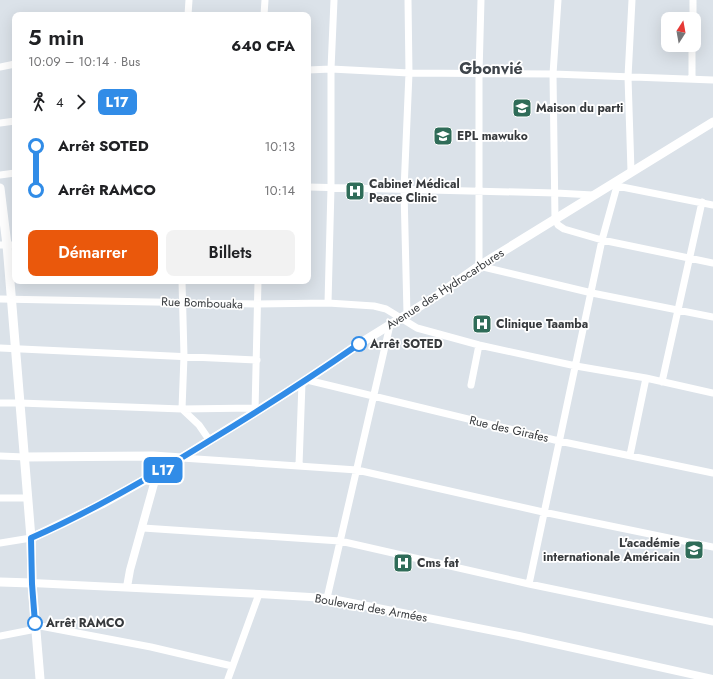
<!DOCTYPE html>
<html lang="fr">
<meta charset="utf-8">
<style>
body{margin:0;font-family:Jost,sans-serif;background:#f2f2f2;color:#202124;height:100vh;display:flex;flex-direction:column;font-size:15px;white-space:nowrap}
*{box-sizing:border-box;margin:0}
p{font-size:13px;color:#757577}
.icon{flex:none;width:22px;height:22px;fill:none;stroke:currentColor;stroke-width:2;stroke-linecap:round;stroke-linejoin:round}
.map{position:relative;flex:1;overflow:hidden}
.side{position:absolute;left:12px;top:12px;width:299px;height:272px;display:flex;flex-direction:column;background:#fff;border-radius:8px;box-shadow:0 4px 16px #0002}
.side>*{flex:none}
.badge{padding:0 8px;border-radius:6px;font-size:14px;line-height:26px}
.needle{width:26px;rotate:11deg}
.controls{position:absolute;left:661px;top:12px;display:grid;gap:8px}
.controls a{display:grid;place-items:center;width:40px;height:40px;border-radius:8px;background:#fff;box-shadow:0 4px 16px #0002;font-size:20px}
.map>.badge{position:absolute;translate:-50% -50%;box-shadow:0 0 0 2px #fff}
.legs{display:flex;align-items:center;gap:6px;height:44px;padding:0 16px;font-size:13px}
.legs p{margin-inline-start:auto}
.summary{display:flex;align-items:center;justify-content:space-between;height:68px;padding:0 16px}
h1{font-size:22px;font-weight:600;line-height:30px}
.button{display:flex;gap:8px;margin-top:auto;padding:8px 16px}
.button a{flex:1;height:46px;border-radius:8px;background:#ea580c;color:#fff;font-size:16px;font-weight:600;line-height:46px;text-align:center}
.button a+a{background:#f2f2f2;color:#202124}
ul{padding:0 16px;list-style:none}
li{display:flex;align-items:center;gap:14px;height:44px;font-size:15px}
li i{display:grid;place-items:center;width:6px;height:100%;margin:0 5px;background:currentColor}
li i::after{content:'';width:10px;height:10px;margin:-5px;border:3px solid;border-radius:50%;background:#fff}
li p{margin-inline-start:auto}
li:first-child i{background:linear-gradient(#0000 50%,currentColor 0)}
li:last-child i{background:linear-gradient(currentColor 50%,#0000 0)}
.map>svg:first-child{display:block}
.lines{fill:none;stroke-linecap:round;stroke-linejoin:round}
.minor{stroke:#fff;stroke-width:7}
.tertiary{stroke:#fff;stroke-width:8}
.secondary{stroke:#fff;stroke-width:9}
.line-1-casing{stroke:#fff;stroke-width:9}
.line-1{stroke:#318ce7;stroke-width:6}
.stop-1-dot{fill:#fff;stroke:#318ce7;stroke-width:2}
.labels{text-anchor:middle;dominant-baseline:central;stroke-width:3.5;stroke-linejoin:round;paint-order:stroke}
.poi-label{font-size:12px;font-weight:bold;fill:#373a3d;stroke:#fff;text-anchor:start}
.street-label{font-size:12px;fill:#373a3d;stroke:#fff}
.stop-label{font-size:12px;font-weight:bold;fill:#373a3d;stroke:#fff;text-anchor:start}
.district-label{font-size:16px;font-weight:bold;fill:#3f454b;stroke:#fff}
</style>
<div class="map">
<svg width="713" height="679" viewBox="0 0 713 679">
<rect width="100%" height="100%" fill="#dbe2e9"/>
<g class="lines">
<!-- minor -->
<path class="minor" d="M481 0 479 74V266L592 293 713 317
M558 0 553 74 555 219 558 225 564 229 602 240 713 263
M188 15 189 0
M264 15 265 0
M693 19V0
M0 67 15 64
M308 70 331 69 409 73 553 74 713 80
M692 78V45
M0 123 15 121
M631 171 628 77 632 0
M0 175 15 173
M613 184 617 186 713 205
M308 187 556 193 593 195
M0 245H15
M182 281 184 356 182 409 199 425 210 441
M0 299 257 304 328 303 374 306 386 309 417 328 479 345 576 366 646 378 713 393
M328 303 331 188V69L334 0
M407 314 404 190 409 73 408 0
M0 348 257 360
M307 380 559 441 713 473
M662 382 702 202
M471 385 479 345
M0 403H20L182 409 255 408
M255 411 258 281
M630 455 646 378
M0 456 25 457
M182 458 357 470 543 512 713 547
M299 465 302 383
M0 498H28
M143 528 340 541 529 584 713 622
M0 543 31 538
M529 584 602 240 617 186
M327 598 390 325
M35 625 151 647 232 666
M0 636 36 629
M228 679 259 594"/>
<!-- tertiary -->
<path class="tertiary" d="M32 583 259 594 327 598 519 636 713 679
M127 587 130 570 157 473 153 456"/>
<!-- secondary -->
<path class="secondary" d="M0 188 7 245 31 538 32 583 40 679
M25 457 153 456 182 458
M31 538 102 504 157 473 302 383 359 344 438 295 479 266 713 122
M0 582 32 583"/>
</g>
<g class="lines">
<!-- line-1 casing -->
<g class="line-1-casing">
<path id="line-1" d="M35 623 32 584 31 538C93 511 151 477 209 441 260 410 310 378 359 344"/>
</g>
<!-- line-1 -->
<use href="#line-1" class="line-1"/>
</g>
<!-- icons -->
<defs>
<g id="school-square" transform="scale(1)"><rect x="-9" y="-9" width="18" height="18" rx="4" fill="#2f6c58" stroke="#fff"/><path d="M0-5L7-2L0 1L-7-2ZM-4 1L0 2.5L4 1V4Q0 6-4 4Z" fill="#fff"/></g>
<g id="hospital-square" transform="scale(1)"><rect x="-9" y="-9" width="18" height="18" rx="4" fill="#2f6c58" stroke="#fff"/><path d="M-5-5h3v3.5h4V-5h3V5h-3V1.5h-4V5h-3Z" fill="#fff"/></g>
</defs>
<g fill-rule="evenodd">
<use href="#school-square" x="522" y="108"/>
<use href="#school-square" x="443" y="136"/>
<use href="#hospital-square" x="355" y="191"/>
<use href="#hospital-square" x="482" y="324"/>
<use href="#school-square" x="694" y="550"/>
<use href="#hospital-square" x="403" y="563"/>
</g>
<!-- markers -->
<g class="stop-1-dot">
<circle cx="359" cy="344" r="7"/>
<circle cx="35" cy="623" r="7"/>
</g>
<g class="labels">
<!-- poi labels -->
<g class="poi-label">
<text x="536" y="108">Maison du parti</text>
<text x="457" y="136">EPL mawuko</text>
<text x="369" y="184">Cabinet Médical<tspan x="369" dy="14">Peace Clinic</tspan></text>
<text x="496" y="324">Clinique Taamba</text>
<text x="680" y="543" text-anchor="end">L'académie<tspan x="680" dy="14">internationale Américain</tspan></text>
<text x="417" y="563">Cms fat</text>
</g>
<!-- street labels -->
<g class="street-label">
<text transform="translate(445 289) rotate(-33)">Avenue des Hydrocarbures</text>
<text transform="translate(202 303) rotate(2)">Rue Bombouaka</text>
<text transform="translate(509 429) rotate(13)">Rue des Girafes</text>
<text transform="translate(371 608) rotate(10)">Boulevard des Armées</text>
</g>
<!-- stop labels -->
<g class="stop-label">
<text x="370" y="344">Arrêt SOTED</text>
<text x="46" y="623">Arrêt RAMCO</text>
</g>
<!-- district labels -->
<g class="district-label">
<text x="491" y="68">Gbonvié</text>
</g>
</g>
</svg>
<div class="controls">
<a><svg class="needle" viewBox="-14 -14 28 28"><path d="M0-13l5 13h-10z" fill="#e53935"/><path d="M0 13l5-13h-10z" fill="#757577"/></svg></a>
</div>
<b class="badge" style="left:163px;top:470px;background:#318ce7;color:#fff">L17</b>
<section class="side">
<div class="summary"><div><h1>5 min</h1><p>10:09 – 10:14 · Bus</p></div><b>640 CFA</b></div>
<div class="legs"><svg class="icon" aria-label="walk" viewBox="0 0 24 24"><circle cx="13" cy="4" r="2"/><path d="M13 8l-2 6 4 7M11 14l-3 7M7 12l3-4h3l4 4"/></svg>4<svg class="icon" aria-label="forward" viewBox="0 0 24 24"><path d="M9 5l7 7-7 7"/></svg><b class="badge" style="background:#318ce7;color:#fff">L17</b></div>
<ul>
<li><i style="color:#318ce7"></i><b>Arrêt SOTED</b><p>10:13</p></li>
<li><i style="color:#318ce7"></i><b>Arrêt RAMCO</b><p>10:14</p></li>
</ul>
<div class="button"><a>Démarrer</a><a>Billets</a></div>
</section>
</div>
